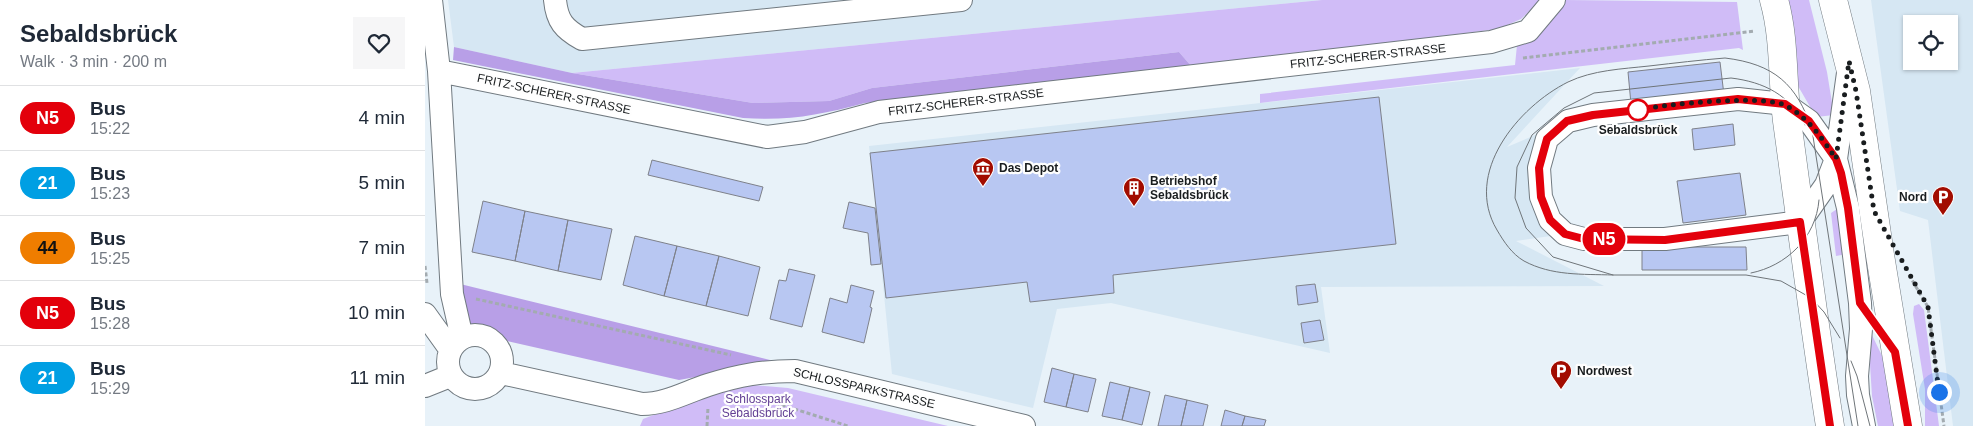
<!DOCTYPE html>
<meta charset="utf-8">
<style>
body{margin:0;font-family:Arial,sans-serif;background:#f6f6f7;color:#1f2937;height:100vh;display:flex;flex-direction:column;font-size:19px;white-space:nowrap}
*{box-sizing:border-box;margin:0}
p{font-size:16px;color:#747a83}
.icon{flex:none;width:28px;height:28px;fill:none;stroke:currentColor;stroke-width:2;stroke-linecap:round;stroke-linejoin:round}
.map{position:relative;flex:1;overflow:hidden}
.side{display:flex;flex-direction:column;background:#fff;width:425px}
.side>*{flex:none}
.badge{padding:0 10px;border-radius:16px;font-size:18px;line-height:32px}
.buttons{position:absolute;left:1478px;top:15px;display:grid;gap:10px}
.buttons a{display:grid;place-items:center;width:55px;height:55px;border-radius:0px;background:#fff;box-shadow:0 1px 4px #0004;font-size:25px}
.you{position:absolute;width:25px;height:25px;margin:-12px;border:4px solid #fff;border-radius:50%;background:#1a73e8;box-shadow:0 0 0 8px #1a73e833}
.map>.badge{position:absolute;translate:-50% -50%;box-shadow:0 0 0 2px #fff}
.round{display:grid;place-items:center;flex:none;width:52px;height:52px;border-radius:0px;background:#f6f6f7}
.headline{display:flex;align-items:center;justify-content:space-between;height:85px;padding:0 20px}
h1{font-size:24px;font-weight:700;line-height:38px}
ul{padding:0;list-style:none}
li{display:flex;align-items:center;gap:15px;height:65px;padding:0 20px;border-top:1px solid #e0e1e3}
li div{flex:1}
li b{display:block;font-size:19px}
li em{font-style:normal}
li .badge{min-width:55px;font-weight:700;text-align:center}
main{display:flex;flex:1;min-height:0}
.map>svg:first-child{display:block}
.built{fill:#d6e7f3;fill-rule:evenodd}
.green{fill:#d0bcf7}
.forest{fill:#b89fe7}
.building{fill:#b8c7f2;stroke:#7e818a}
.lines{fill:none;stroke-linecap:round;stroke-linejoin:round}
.minor-casing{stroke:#717a80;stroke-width:24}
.major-casing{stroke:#717a80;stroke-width:29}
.path{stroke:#a3abb0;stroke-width:3;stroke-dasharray:4 2.5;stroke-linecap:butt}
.minor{stroke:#fff;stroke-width:22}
.major{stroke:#fff;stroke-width:28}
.tram{stroke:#6f7579;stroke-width:1}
.line-casing{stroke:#fff;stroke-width:11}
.line{stroke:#e3000b;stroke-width:8}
.walk{stroke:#191d1f;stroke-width:5;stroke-dasharray:0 9}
.stop-dot{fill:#fff;stroke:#e3000b;stroke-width:2.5}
.labels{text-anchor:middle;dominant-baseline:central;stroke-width:4.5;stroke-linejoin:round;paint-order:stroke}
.street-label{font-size:12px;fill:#191d1f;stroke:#fefefe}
.stop-label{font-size:12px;font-weight:bold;fill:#191d1f;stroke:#fefefe}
.poi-label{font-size:12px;font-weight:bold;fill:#191d1f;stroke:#fefefe;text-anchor:start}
.park-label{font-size:12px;fill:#623f94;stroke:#fefefe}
</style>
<main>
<section class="side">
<div class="headline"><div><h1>Sebaldsbrück</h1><p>Walk · 3 min · 200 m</p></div><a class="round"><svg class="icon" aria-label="heart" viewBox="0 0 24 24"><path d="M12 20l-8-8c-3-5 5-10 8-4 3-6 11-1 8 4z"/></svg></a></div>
<ul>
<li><span class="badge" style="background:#e3000b;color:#fff">N5</span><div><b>Bus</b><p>15:22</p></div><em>4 min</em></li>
<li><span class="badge" style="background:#009fe3;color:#fff">21</span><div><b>Bus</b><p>15:23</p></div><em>5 min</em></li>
<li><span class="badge" style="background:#ef7d00;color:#111">44</span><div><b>Bus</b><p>15:25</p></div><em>7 min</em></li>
<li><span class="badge" style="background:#e3000b;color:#fff">N5</span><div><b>Bus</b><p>15:28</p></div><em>10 min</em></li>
<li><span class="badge" style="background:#009fe3;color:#fff">21</span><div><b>Bus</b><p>15:29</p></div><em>11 min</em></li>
</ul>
</section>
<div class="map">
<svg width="1548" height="426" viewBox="0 0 1548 426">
<rect width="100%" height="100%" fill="#e8f2f9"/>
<!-- built -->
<path class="built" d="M23 0H897L147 73 29 47Z
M1446 0H1548V426H1528L1503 220 1475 211ZM1486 24H1524V61H1486Z
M1155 68 1082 147 1143 121 1114 168 1140 234 1091 241 1179 286 896 287 905 353 686 303 632 309 608 408 467 374 444 146Z"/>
<!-- green -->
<path class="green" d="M897 0H1116L1096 19 1073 29 767 67 754 52 447 88 404 101 328 103 147 73Z
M1141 0 1312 2 1318 50 1314 48 835 103V94L1090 65 1092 45C1113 34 1130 22 1141 0Z
M1360 0H1384L1402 72 1409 115 1391 117 1373 86Z
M1415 207 1422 254 1411 256 1406 213Z
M1494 304 1499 310 1514 426H1500V389L1488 314 1489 306Z
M1443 333 1447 335 1459 360 1472 426H1453L1447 396Z
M327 385 363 388 523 426H215L218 419 276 397Z"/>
<!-- forest -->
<path class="forest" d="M29 47 147 73 328 103 404 101 447 88 754 52 767 67 440 103C395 115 365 121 318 118L28 60Z
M23 281 353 362 254 380 82 341 66 333 24 331Z"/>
<!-- building -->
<path class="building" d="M1295 62 1299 95 1206 104 1203 72Z
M954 97 971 244 688 275 689 293 605 302 602 282 461 298 445 153Z
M1308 124 1310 145 1269 150 1267 129Z
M227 160 338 187 334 201 223 175Z
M1315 173 1321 215 1258 223 1252 181Z
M58 201 100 211 90 261 47 252Z
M424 202 450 208 456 264 446 265 443 233 418 228Z
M100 211 143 220 133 271 90 261Z
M143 220 187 229 176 280 133 271Z
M210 236 252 246 239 296 198 285Z
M252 246 294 256 281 306 239 296Z
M1217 247H1321L1322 270H1217Z
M294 256 335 267 323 316 281 306Z
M364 269 390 275 377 327 345 319 354 280 361 281Z
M890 284 893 302 873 305 871 286Z
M426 285 449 291 445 307 447 308 439 343 397 332 405 298 422 303Z
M895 320 899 340 879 343 876 323Z
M627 368 649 374 641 407 619 402Z
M649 374 671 379 663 412 641 407Z
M685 382 705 387 697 420 677 416Z
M705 387 725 392 717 425 697 420Z
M740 395 762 400 756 426H733Z
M762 400 783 405 778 426H756Z
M800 410 820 416 817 426H796Z
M820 416 841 420 839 426H817Z"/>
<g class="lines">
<!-- minor casing -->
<g class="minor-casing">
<path id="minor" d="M6 0 14 71 27 294 37 338
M130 0C132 21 139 29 157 39L536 0
M14 71 342 137 380 132 454 112 1066 42 1103 31 1129 0
M1423 73 1411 159 1401 185 1375 222 1240 239H1159L1140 234 1125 220 1116 197 1114 168 1122 139 1143 121 1168 115 1313 99 1360 104 1384 121 1411 159 1423 208 1435 303 1436 329 1432 376 1433 395 1439 426
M0 314 25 349
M23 362a27 27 0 1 1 54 0a27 27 0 1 1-54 0Z
M76 373 217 404C241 404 261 392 283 385 314 375 338 371 370 371L599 426
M0 386 25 376"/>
</g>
<!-- major casing -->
<g class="major-casing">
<path id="major" d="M1349 0C1360 39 1357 81 1362 121 1376 223 1389 325 1405 426
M1408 0 1431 91 1455 255 1483 426"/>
</g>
<!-- path -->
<path class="path" d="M1098 58 1330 31
M0 266 2 283
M1484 275 1503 307 1519 426
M51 299 306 355
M332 397 423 426
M282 426 283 407"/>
<!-- minor -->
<use href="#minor" class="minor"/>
<!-- major -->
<use href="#major" class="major"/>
<!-- tram -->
<path class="tram" d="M1380 125C1365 95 1339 82 1306 78L1169 93 1139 108 1107 135 1092 167 1090 198 1101 228 1128 257 1188 275H1321L1356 281 1386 298 1399 312 1415 338
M1326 273C1361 266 1391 238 1394 200
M1188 275C1157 274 1127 276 1099 261 1087 254 1079 242 1072 230 1038 173 1093 107 1143 82 1168 70 1197 69 1224 66 1250 63 1275 60 1300 58 1349 64 1372 84 1387 130L1433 426
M1426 361 1432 376 1445 426"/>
</g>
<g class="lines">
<!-- line casing -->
<g class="line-casing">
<path id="line" d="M1405 426 1375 222 1240 240 1159 239 1140 234 1125 220 1116 197 1114 168 1122 139 1142 121 1168 115 1313 99 1360 104 1384 121 1411 159 1416 173 1423 208 1435 303 1470 352 1483 426"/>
</g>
<!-- line -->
<use href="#line" class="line"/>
<!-- walk -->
<path class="walk" d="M1213 110C1238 104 1342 94 1362 106 1384 119 1397 138 1411 159L1424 61 1431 91 1449 211 1503 307 1514 392"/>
</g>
<!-- icons -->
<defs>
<g id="museum-pin" transform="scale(1.125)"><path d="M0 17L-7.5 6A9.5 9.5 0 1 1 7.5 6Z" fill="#a20c00" stroke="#fefefe"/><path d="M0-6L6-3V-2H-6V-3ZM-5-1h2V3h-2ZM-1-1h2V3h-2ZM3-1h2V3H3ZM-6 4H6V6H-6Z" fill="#fff"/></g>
<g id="building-pin" transform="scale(1.125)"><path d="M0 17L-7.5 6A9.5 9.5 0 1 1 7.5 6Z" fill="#a20c00" stroke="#fefefe"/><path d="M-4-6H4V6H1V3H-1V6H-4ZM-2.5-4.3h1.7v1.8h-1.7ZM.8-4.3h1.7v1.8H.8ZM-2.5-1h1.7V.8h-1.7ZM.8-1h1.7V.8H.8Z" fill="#fff"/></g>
<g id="parking-pin" transform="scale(1.125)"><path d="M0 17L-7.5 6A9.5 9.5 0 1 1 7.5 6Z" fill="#a20c00" stroke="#fefefe"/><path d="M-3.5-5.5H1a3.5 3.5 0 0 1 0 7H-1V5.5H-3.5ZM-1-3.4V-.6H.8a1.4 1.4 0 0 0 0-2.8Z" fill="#fff"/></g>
</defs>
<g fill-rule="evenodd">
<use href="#museum-pin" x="558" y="168"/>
<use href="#building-pin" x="709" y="188"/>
<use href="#parking-pin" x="1518" y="197"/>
<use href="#parking-pin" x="1136" y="371"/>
</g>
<!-- markers -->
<circle class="stop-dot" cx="1213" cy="110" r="10"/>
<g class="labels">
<!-- street labels -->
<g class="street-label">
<text transform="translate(943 56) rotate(-6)">FRITZ-SCHERER-STRASSE</text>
<text transform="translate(129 94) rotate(12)">FRITZ-SCHERER-STRASSE</text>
<text transform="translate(541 102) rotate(-7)">FRITZ-SCHERER-STRASSE</text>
<text transform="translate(439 388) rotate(13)">SCHLOSSPARKSTRASSE</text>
</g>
<!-- stop labels -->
<g class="stop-label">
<text x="1213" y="130">Sebaldsbrück</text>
</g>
<!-- poi labels -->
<g class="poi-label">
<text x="574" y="168">Das Depot</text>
<text x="725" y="181">Betriebshof<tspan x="725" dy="14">Sebaldsbrück</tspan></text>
<text x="1502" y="197" text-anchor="end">Nord</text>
<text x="1152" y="371">Nordwest</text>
</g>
<!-- park labels -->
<g class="park-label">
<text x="333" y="399">Schlosspark<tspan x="333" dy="14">Sebaldsbrück</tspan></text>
</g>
</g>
</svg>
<div class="buttons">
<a><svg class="icon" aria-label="locate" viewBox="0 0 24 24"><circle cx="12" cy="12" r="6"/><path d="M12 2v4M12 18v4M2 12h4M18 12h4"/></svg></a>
</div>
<div class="you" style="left:1514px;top:392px"></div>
<b class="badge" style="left:1179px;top:239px;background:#e3000b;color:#fff">N5</b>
</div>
</main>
